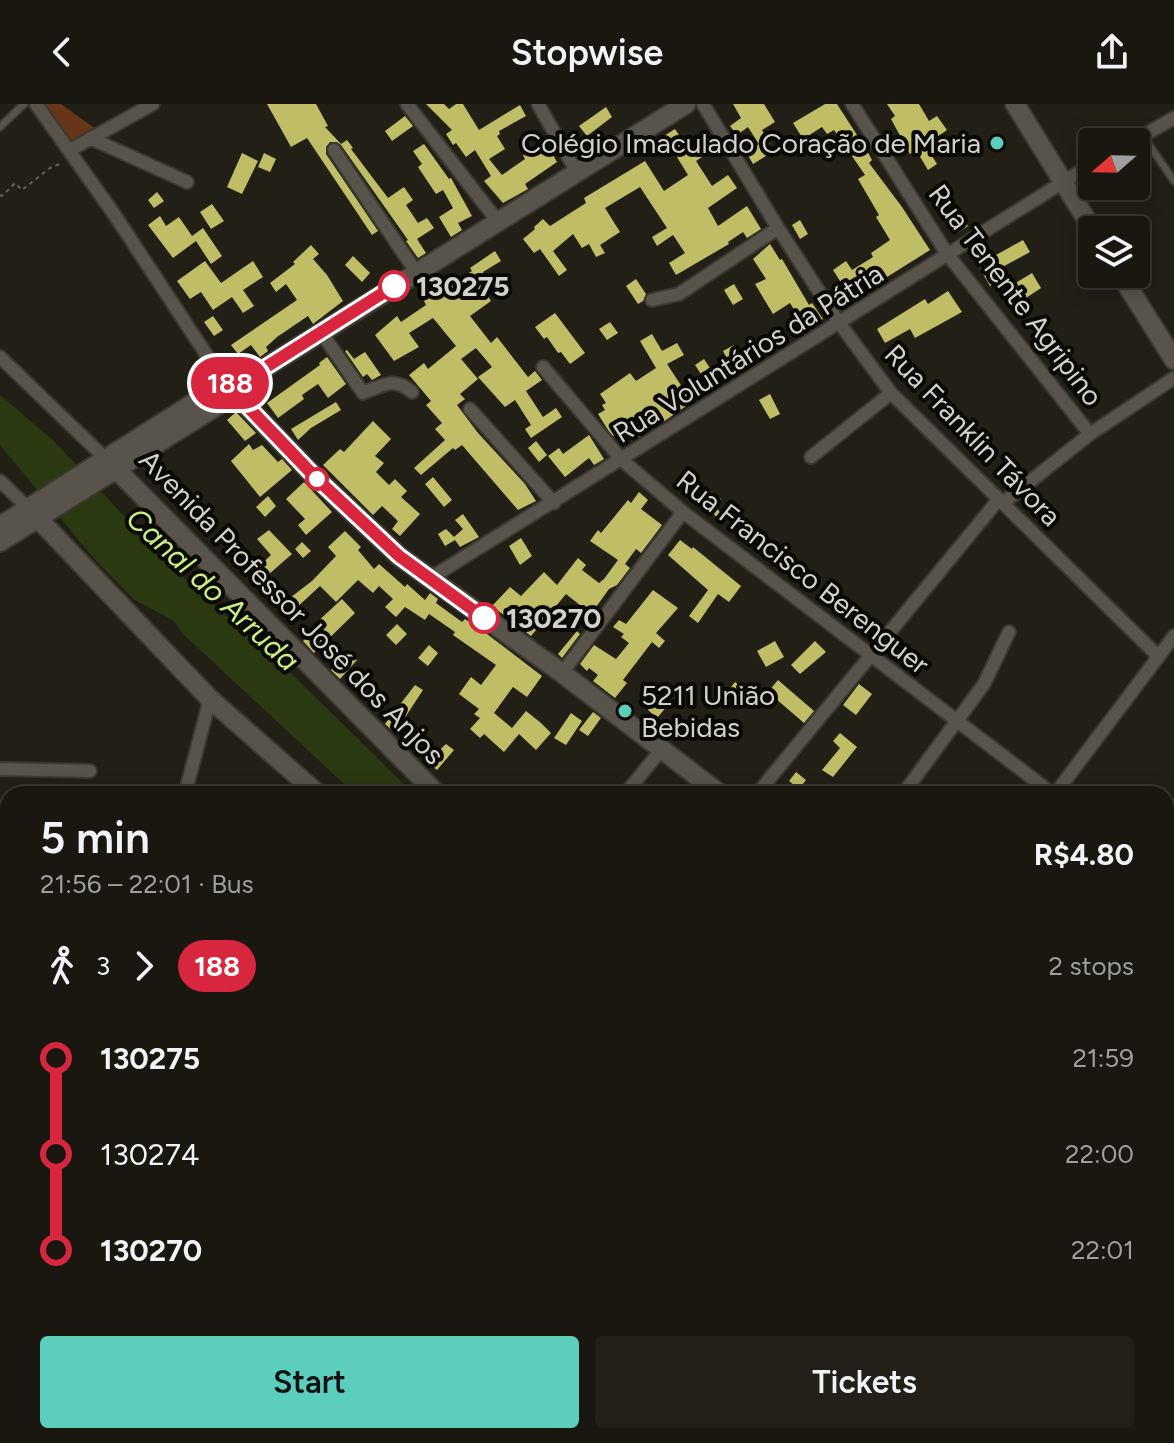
<!DOCTYPE html>
<meta charset="utf-8">
<style>
body{margin:0;font-family:Figtree,sans-serif;background:#23201a;color:#f1f3f6;height:100vh;display:flex;flex-direction:column;font-size:30px;white-space:nowrap}
*{box-sizing:border-box;margin:0}
p{font-size:26px;color:#9f9f9f}
.icon{flex:none;width:44px;height:44px;fill:none;stroke:currentColor;stroke-width:2;stroke-linecap:round;stroke-linejoin:round}
.map{position:relative;flex:1;overflow:hidden}
.side{position:absolute;left:0px;top:682px;width:1174px;height:658px;display:flex;flex-direction:column;background:#1a1711;border-radius:24px 24px 0 0;box-shadow:0 4px 20px #0003,0 0 0 2px #383631}
.side>*{flex:none}
.badge{padding:0 16px;border-radius:26px;font-size:28px;line-height:52px}
.needle{width:52px;rotate:250deg}
.tools{position:absolute;left:1078px;top:24px;display:grid;gap:16px}
.tools a{display:grid;place-items:center;width:72px;height:72px;border-radius:8px;background:#1a1711;box-shadow:0 4px 20px #0003,0 0 0 2px #383631;font-size:40px}
.map>.badge{position:absolute;translate:-50% -50%;box-shadow:0 0 0 4px #fff}
.legs{display:flex;align-items:center;gap:12px;height:88px;padding:0 40px;font-size:26px}
.legs p{margin-inline-start:auto}
.overview{display:flex;align-items:center;justify-content:space-between;height:136px;padding:0 40px}
h1{font-size:44px;font-weight:600;line-height:60px}
.action{display:flex;gap:16px;margin-top:auto;padding:16px 40px}
.action a{flex:1;height:92px;border-radius:8px;background:#5bcebc;color:#111;font-size:32px;font-weight:600;line-height:92px;text-align:center}
.action a+a{background:#23201a;color:#f1f3f6}
ul{padding:0 40px;list-style:none}
li{display:flex;align-items:center;gap:28px;height:96px;font-size:30px}
li i{display:grid;place-items:center;width:12px;height:100%;margin:0 10px;background:currentColor}
li i::after{content:'';width:20px;height:20px;margin:-10px;border:6px solid;border-radius:50%;background:#1a1711}
li p{margin-inline-start:auto}
li:first-child i{background:linear-gradient(#0000 50%,currentColor 0)}
li:last-child i{background:linear-gradient(currentColor 50%,#0000 0)}
header{display:flex;justify-content:space-between;align-items:center;height:104px;padding:0 40px;background:#1a1711;font-size:36px;font-weight:600}
.map>svg:first-child{display:block}
.green{fill:#673618}
.water{fill:#2b3910}
.lines{fill:none;stroke-linecap:round;stroke-linejoin:round}
.canal{stroke:#2b3910;stroke-width:12}
.building{fill:#c0bd67}
.lane-casing{stroke:#3b3933;stroke-width:10}
.street-casing{stroke:#3b3933;stroke-width:16}
.secondary-casing{stroke:#3b3933;stroke-width:22}
.path{stroke:#64615a;stroke-width:2;stroke-dasharray:4 4;stroke-linecap:butt}
.lane{stroke:#58544b;stroke-width:6}
.street{stroke:#58544b;stroke-width:12}
.secondary{stroke:#58544b;stroke-width:18}
.line-1-casing{stroke:#fff;stroke-width:18}
.line-1{stroke:#d7263d;stroke-width:12}
.poi-dot{fill:#5bcebc;stroke:#0a0906;stroke-width:3}
.stop-1-dot{fill:#fff;stroke:#d7263d;stroke-width:4}
.labels{text-anchor:middle;dominant-baseline:central;stroke-width:8;stroke-linejoin:round;paint-order:stroke}
.poi-label{font-size:28px;fill:#d3d1cc;stroke:#0a0906;text-anchor:end}
.stop-label{font-size:28px;font-weight:bold;fill:#d3d1cc;stroke:#0a0906;text-anchor:start}
.street-label{font-size:28px;fill:#d3d1cc;stroke:#0a0906}
.water-label{font-size:30px;font-style:italic;fill:#c9ee86;stroke:#0a0906}
</style>
<header><svg class="icon" aria-label="back" viewBox="0 0 24 24"><path d="M15 5l-7 7 7 7"/></svg>Stopwise<svg class="icon" aria-label="share" viewBox="0 0 24 24"><path d="M12 15V3M7 8l5-5 5 5M5 13v7h14v-7"/></svg></header>
<div class="map">
<svg width="1174" height="1339" viewBox="0 0 1174 1339">
<rect width="100%" height="100%" fill="#221f17"/>
<!-- green -->
<path class="green" d="M39 0H61L97 26 73 38 65 35Z"/>
<!-- water -->
<path class="water" d="M0 291 54 337 169 460 294 572 414 690H355L183 530 174 517 133 495 91 451 0 341Z"/>
<g class="lines">
<!-- canal -->
<path class="canal" d="M1145 1339 1174 1337"/>
</g>
<!-- building -->
<path class="building" d="M267 0H316L328 22 325 23 341 40 347 36 353 44 351 45 388 94 404 83 413 96 406 101 418 119 427 114 434 124 417 135 426 149 418 154 406 137 408 136 341 41 337 38H330L326 43V50L378 127 372 131 307 34 291 43Z
M426 0H444L449 5 456 0H463L479 26 520 1 526 12 499 27 500 30 497 32 505 45 489 55 502 71 525 55 523 51 533 45 537 51 549 44 557 58 525 80 528 85 503 99 484 77 491 72 475 46 466 53 456 39 453 41 446 30 452 26Z
M733 0H764L775 18 762 26 770 40 762 45 748 23 737 31 730 22 741 14Z
M825 0H837L866 45 872 56 869 59 902 103 930 146 887 173 886 172 869 182 867 179 849 191 833 166 846 157 852 166 873 153 871 149 890 136 876 113 879 111 858 75 865 71 834 26 827 30 822 23 803 35 793 19Z
M887 0H919L929 17 937 12 947 26 925 41 937 60 928 66 916 46 910 50 891 15 895 12Z
M606 3 612 13 587 32 579 22Z
M405 12 413 22 392 37 385 27Z
M675 25 686 42 707 28 717 43 696 57 712 82 728 71 737 84 708 104 718 122 747 102 761 125 747 134 743 128 728 138 729 140 676 171 669 159 685 149 673 131 657 142 652 133 667 124 640 83 605 104 620 128 600 141 605 149 596 153 589 140 582 144 573 130 553 147 567 166 559 172 540 145 534 149 523 135 535 125 534 123 543 115 550 122 586 99 584 94 645 57 664 87 688 71 664 32Z
M424 40 449 75 451 74 472 112 458 119 462 126 451 133 439 113 453 104 443 86 436 90 418 63 422 60 413 47Z
M759 40 766 52 753 60 746 48Z
M242 49 258 57 242 90 227 83Z
M264 49 276 55 270 68 258 63Z
M157 88 164 97 154 104 148 96Z
M212 100 224 117 211 125 200 108Z
M955 101 968 122 956 130 942 108Z
M160 112 166 122 179 113 192 132 203 124 222 152 211 160 196 137 173 154 148 121Z
M800 116 808 130 800 135 792 121Z
M1023 136 1030 148 997 166 1002 175 990 182 978 161Z
M770 140 780 156 782 155 809 201 812 199 823 215 806 225 790 199 773 210 755 180 766 175 753 155Z
M311 141 319 150 313 155 327 171 343 197 313 220 308 212 277 233 266 243 268 247 260 253 251 241 238 250 231 241 297 196 286 180 276 188 270 179 295 160 293 158Z
M495 147 501 157 483 168 486 173 478 178 491 197 470 212 491 239 497 233 528 273 535 267 538 271 542 276 526 287 543 313 556 304 562 313 531 334 525 325 531 321 515 296 505 303 478 273 492 263 476 244 461 255 478 275 460 290 465 295 457 301 478 329 525 380 536 397 518 406 462 341 455 346 453 344 421 371 414 364 445 336 435 325 442 319 426 301 431 297 409 271 424 259 428 265 456 242 433 214 409 229 419 243 394 257 375 231 397 212 401 218 426 201 424 197 472 167 470 164Z
M353 152 370 169 362 178 345 161Z
M205 157 221 179 253 157 263 173 243 186 254 202 243 209 232 193 213 206 201 188 190 195 177 177Z
M1032 169 1041 184 1023 196 1014 180Z
M636 175 646 190 643 197 638 200 626 182Z
M734 180 743 195 733 201 724 186Z
M948 187 962 208 915 234 910 225 885 239 877 225 925 195 928 200Z
M555 209 585 249 570 260 561 248 558 249 547 233 544 235 535 223Z
M213 212 223 226 214 232 204 218Z
M610 218 618 229 607 236 599 225Z
M652 230 662 247 677 239 684 251 667 260 692 298 663 318 659 312 640 326 642 331 632 337 620 327 613 332 608 326 598 310 605 306 602 301 606 299 600 290 630 269 636 277 656 264 640 237Z
M734 241 745 262 734 268 723 247Z
M347 246 354 255 365 248 381 271 372 276 367 270 363 273 345 247Z
M327 253 346 280 328 294 318 280 302 291 304 295 278 314 267 299 320 261 319 259Z
M704 255 719 278 710 284 695 261Z
M770 290 780 310 770 315 759 296Z
M336 298 341 306 311 324 298 336 291 325Z
M236 308 256 329 245 337 227 316Z
M373 317 391 335 375 352 384 359 376 368 389 381 395 375 407 387 401 393 420 410 400 432 392 425 398 417 382 402 373 411 323 361 340 345 344 348Z
M589 331 604 355 594 361 589 354 565 373 548 352 559 344 563 350Z
M536 337 547 351 539 358 528 344Z
M249 340 253 346 262 341 278 358 282 355 292 366 260 393 231 357Z
M433 373 452 396 444 403 425 380Z
M304 378 332 408 306 431 298 421 305 415 286 395Z
M697 381 706 392 711 387 721 395 715 402 722 411 718 414 697 396 694 399 686 390Z
M639 388 648 396 641 405 662 421 641 449 636 445 625 460 630 464 617 481 609 485 591 510 566 490 531 532 492 502 510 483 521 492 544 468 557 481 578 454 586 461 582 466 599 479 604 475 618 456 590 437 598 426 601 429 628 396 631 399Z
M268 392 276 402 265 413 256 403Z
M463 410 479 433 460 443 455 436 445 442 438 430 446 425 454 433 463 425 455 416Z
M269 426 292 450 268 471 259 462 271 451 257 435Z
M345 427 361 443 358 446 374 465 379 460 405 483 407 480 425 496 430 489 438 495 436 499 462 518 465 515 483 527 542 572 527 593 513 583 494 609 512 624 526 607 541 619 551 629 536 646 519 630 504 648 484 630 480 634 470 625 480 614 474 610 479 605 459 590 471 573 481 581 496 561 453 531 455 528 429 510 425 516 405 503 396 513 385 503 393 495 379 482 373 489 358 476 336 498 320 482 294 506 286 497 312 477 336 452 328 443Z
M521 434 532 452 520 461 509 442Z
M680 436 692 445 693 443 741 482 729 498 718 490 698 519 689 512 708 486 668 451Z
M302 438 311 447 303 454 295 445Z
M653 486 678 504 656 529 665 537 659 544 652 538 623 576 627 579 615 594 593 577 598 571 589 564 587 567 580 560 594 541 616 555 629 539 621 533 624 530 613 523 619 516 626 520Z
M342 495 355 509 314 549 303 537 318 522 316 519Z
M397 520 407 530 396 541 386 531Z
M577 527 580 530 562 554 558 550Z
M775 537 784 553 766 563 757 547Z
M815 537 826 548 800 570 791 561Z
M429 541 438 549 428 562 418 554Z
M348 547 357 556 340 575 331 566Z
M778 576 814 607 804 619 768 588Z
M735 578 750 591 742 601 727 588Z
M859 580 872 590 856 611 843 601Z
M415 581 423 586 406 612 412 616 398 632 385 620Z
M660 592 669 600 657 614 648 606Z
M593 608 601 614 588 632 579 626Z
M571 609 582 617 566 641 554 634Z
M840 629 857 643 833 673 822 666 840 644 833 637Z
M446 640 454 646 437 666 427 658Z
M796 668 806 676 799 685 789 677Z"/>
<g class="lines">
<!-- lane casing -->
<g class="lane-casing">
<path id="lane" d="M0 23 24 0
M1143 32 1174 77"/>
</g>
<!-- street casing -->
<g class="street-casing">
<path id="street" d="M36 0 114 110 225 279
M407 0 499 119
M538 0 578 70
M703 0 778 124 840 220 891 289 1158 552
M852 0 948 151 1090 330
M90 34 187 78
M1132 38 1174 14
M70 46 153 0
M334 46 416 168
M652 196 679 190 778 124
M321 228 363 289C384 281 393 272 412 288
M0 253 107 356
M543 263 622 356 683 408 1053 690
M470 305 554 399
M811 353 891 289
M0 377 28 404
M1003 399 1090 330 1174 274
M429 475 1092 60
M562 569 683 408
M0 665 90 667
M185 690 210 595
M625 690 662 645
M757 690 999 395
M903 690 984 580 1009 528
M1055 690 1174 532
M1166 723 1174 715
M0 750H8
M1166 775 1174 781
M0 849H8
M0 982H8
M0 1122 8 1121
M1166 1150 1174 1156
M1166 1180 1174 1169
M145 1339V1332
M334 1339 335 1332
M595 1339V1332"/>
</g>
<!-- secondary casing -->
<g class="secondary-casing">
<path id="secondary" d="M1015 0 1093 126
M1120 170 1174 256
M225 279 316 374 399 452 562 569 720 690
M107 356 437 690
M28 404 210 595 318 690
M0 422 225 279 236 278
M0 438 236 290 244 277 686 0
M1166 946 1174 935
M1166 1019 1174 1024
M0 1265H8
M652 1332 656 1339
M1047 1332 1052 1339
M1132 1332 1135 1339"/>
</g>
<!-- path -->
<path class="path" d="M0 91 2 92 15 79 22 86 50 64 62 59
M1166 1253 1174 1248
M1166 1297 1174 1285
M1166 1316 1174 1312"/>
<!-- lane -->
<use href="#lane" class="lane"/>
<!-- street -->
<use href="#street" class="street"/>
<!-- secondary -->
<use href="#secondary" class="secondary"/>
</g>
<g class="lines">
<!-- line-1 casing -->
<g class="line-1-casing">
<path id="line-1" d="M394 182 244 277 225 279 316 374 399 452 484 514"/>
</g>
<!-- line-1 -->
<use href="#line-1" class="line-1"/>
</g>
<!-- markers -->
<g class="poi-dot">
<circle cx="997" cy="39" r="8"/>
<circle cx="625" cy="607" r="8"/>
</g>
<g class="stop-1-dot">
<circle cx="394" cy="182" r="14"/>
<circle cx="317" cy="375" r="10"/>
<circle cx="484" cy="514" r="14"/>
</g>
<g class="labels">
<!-- poi labels -->
<g class="poi-label">
<text x="981" y="39">Colégio Imaculado Coração de Maria</text>
<text x="641" y="591" text-anchor="start">5211 União<tspan x="641" dy="32">Bebidas</tspan></text>
</g>
<!-- stop labels -->
<g class="stop-label">
<text x="416" y="182">130275</text>
<text x="506" y="514">130270</text>
</g>
<!-- street labels -->
<g class="street-label">
<text transform="translate(1016 191) rotate(53)">Rua Tenente Agripino</text>
<text transform="translate(748 249) rotate(-32)">Rua Voluntários da Pátria</text>
<text transform="translate(973 331) rotate(46)">Rua Franklin Távora</text>
<text transform="translate(803 468) rotate(38)">Rua Francisco Berenguer</text>
<text transform="translate(292 503) rotate(46)">Avenida Professor José dos Anjos</text>
</g>
<!-- water labels -->
<g class="water-label">
<text transform="translate(213 485) rotate(43)">Canal do Arruda</text>
</g>
</g>
</svg>
<div class="tools">
<a><svg class="needle" viewBox="-14 -14 28 28"><path d="M0-13l5 13h-10z" fill="#e53935"/><path d="M0 13l5-13h-10z" fill="#9f9f9f"/></svg></a>
<a><svg class="icon" aria-label="layers" viewBox="0 0 24 24"><path d="M12 4l9 5-9 5-9-5zM3 14l9 5 9-5"/></svg></a>
</div>
<b class="badge" style="left:230px;top:279px;background:#d7263d;color:#fff">188</b>
<section class="side">
<div class="overview"><div><h1>5 min</h1><p>21:56 – 22:01 · Bus</p></div><b>R$4.80</b></div>
<div class="legs"><svg class="icon" aria-label="walk" viewBox="0 0 24 24"><circle cx="13" cy="4" r="2"/><path d="M13 8l-2 6 4 7M11 14l-3 7M7 12l3-4h3l4 4"/></svg>3<svg class="icon" aria-label="forward" viewBox="0 0 24 24"><path d="M9 5l7 7-7 7"/></svg><b class="badge" style="background:#d7263d;color:#fff">188</b><p>2 stops</p></div>
<ul>
<li><i style="color:#d7263d"></i><b>130275</b><p>21:59</p></li>
<li><i style="color:#d7263d"></i><span>130274</span><p>22:00</p></li>
<li><i style="color:#d7263d"></i><b>130270</b><p>22:01</p></li>
</ul>
<div class="action"><a>Start</a><a>Tickets</a></div>
</section>
</div>
